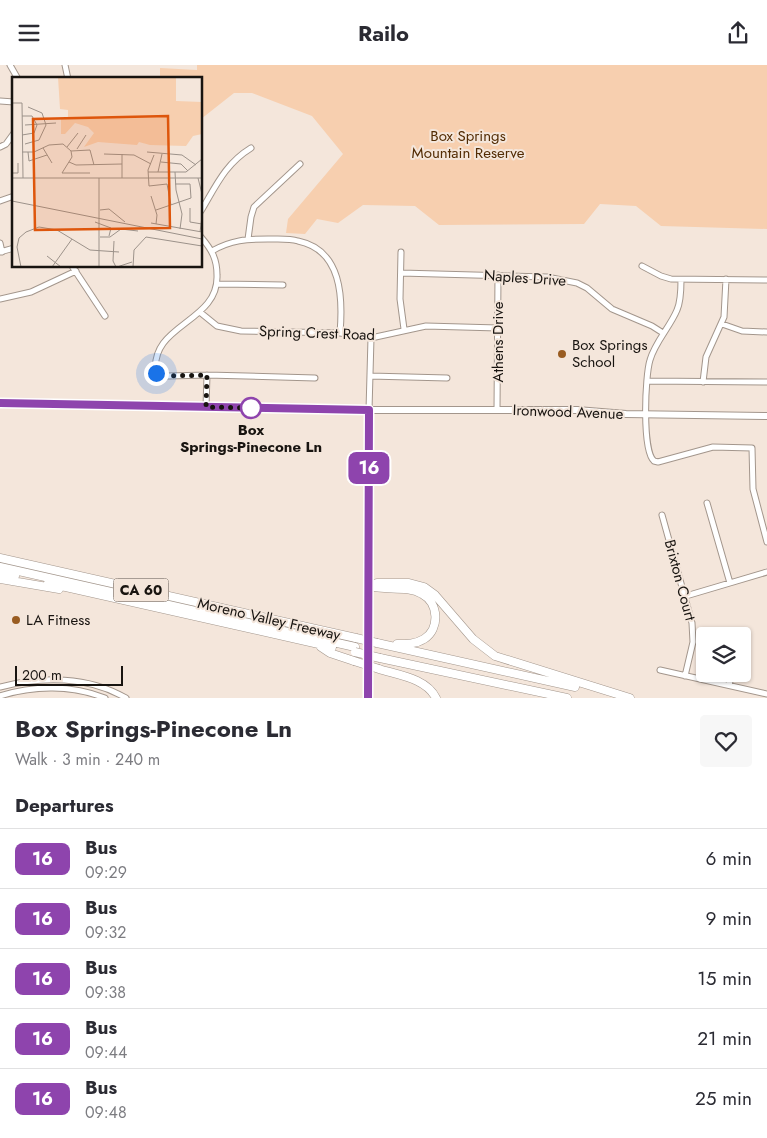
<!DOCTYPE html>
<meta charset="utf-8">
<style>
body{margin:0;font-family:Jost,sans-serif;background:#f7f7f7;color:#2b2b33;height:100vh;display:flex;flex-direction:column;font-size:19px;white-space:nowrap}
*{box-sizing:border-box;margin:0}
p{font-size:16px;color:#7c7c81}
.icon{flex:none;width:28px;height:28px;fill:none;stroke:currentColor;stroke-width:2;stroke-linecap:round;stroke-linejoin:round}
.map{position:relative;height:633px;overflow:hidden}
.sheet{display:flex;flex-direction:column;background:#fff;flex:1}
.sheet>*{flex:none}
.badge{padding:0 10px;border-radius:8px;font-size:18px;line-height:32px}
.buttons{position:absolute;left:696px;top:562px;display:grid;gap:10px}
.buttons a{display:grid;place-items:center;width:55px;height:55px;border-radius:5px;background:#fff;box-shadow:0 1px 4px #0004;font-size:25px}
.scale{position:absolute;left:15px;bottom:12px;width:108px;box-sizing:border-box;padding-left:5px;border:2px solid #181410;border-top:0;font-size:14px;line-height:18px;white-space:nowrap;color:#181410;-webkit-text-stroke:4px #f4e6db;paint-order:stroke}
.you{position:absolute;width:25px;height:25px;margin:-12px;border:4px solid #fff;border-radius:50%;background:#1a73e8;box-shadow:0 0 0 8px #1a73e833}
.map>.badge{position:absolute;translate:-50% -50%;box-shadow:0 0 0 2px #fff}
h2{padding:0 15px;font-size:19px;line-height:45px}
.round{display:grid;place-items:center;flex:none;width:52px;height:52px;border-radius:5px;background:#f7f7f7}
.overview{display:flex;align-items:center;justify-content:space-between;height:85px;padding:0 15px}
h1{font-size:24px;font-weight:700;line-height:38px}
ul{padding:0;list-style:none}
li{display:flex;align-items:center;gap:15px;height:60px;padding:0 15px;border-top:1px solid #e1e1e2}
li div{flex:1}
li b{display:block;font-size:19px}
li em{font-style:normal}
li .badge{min-width:55px;font-weight:700;text-align:center}
header{display:flex;justify-content:space-between;align-items:center;height:65px;padding:0 15px;background:#fff;font-size:22px;font-weight:700}
.map>svg:first-child{display:block}
.green{fill:#f7cfaf}
.lines{fill:none;stroke-linecap:round;stroke-linejoin:round}
.minor-casing{stroke:#a3968c;stroke-width:7}
.major-casing{stroke:#a3968c;stroke-width:8}
.highway-casing{stroke:#a3968c;stroke-width:9}
.minor{stroke:#fff;stroke-width:5}
.major{stroke:#fff;stroke-width:6}
.highway{stroke:#fff;stroke-width:8}
.highway-bridge-casing{stroke:#a3968c;stroke-width:9;stroke-linecap:butt}
.highway-bridge{stroke:#fff;stroke-width:8}
.line-casing{stroke:#fff;stroke-width:11}
.line{stroke:#8e44ad;stroke-width:8}
.walk{stroke:#181410;stroke-width:5;stroke-dasharray:0 9}
.poi-dot{fill:#995c21;stroke:#f4e6db;stroke-width:2}
.stop-dot{fill:#fff;stroke:#8e44ad;stroke-width:2.5}
.labels{text-anchor:middle;dominant-baseline:central;stroke-width:4;stroke-linejoin:round;paint-order:stroke}
.shield{fill:#f4e6db;stroke:#5a534d;stroke-width:1}
.shield-label{font-size:14px;font-weight:bold;fill:#181410}
.park-label{font-size:15px;fill:#532c04;stroke:#f4e6db}
.street-label{font-size:15px;fill:#181410;stroke:#f4e6db}
.poi-label{font-size:15px;fill:#181410;stroke:#f4e6db;text-anchor:start}
.stop-label{font-size:15px;font-weight:bold;fill:#181410;stroke:#f4e6db}
.inset-road{fill:none;stroke:#9c928a;stroke-width:1}
.view{fill:#de560c;fill-opacity:0.15;stroke:#de560c;stroke-width:2.5}
.inset-edge{fill:none;stroke:#181410;stroke-width:2.5}
</style>
<header><svg class="icon" aria-label="menu" viewBox="0 0 24 24"><path d="M4 6h16M4 12h16M4 18h16"/></svg>Railo<svg class="icon" aria-label="share" viewBox="0 0 24 24"><path d="M12 15V3M7 8l5-5 5 5M5 13v7h14v-7"/></svg></header>
<div class="map">
<svg width="767" height="633" viewBox="0 0 767 633">
<rect width="100%" height="100%" fill="#f4e6db"/>
<!-- green -->
<path class="green" d="M197 0H767V164L661 161 636 141 600 139 584 159 439 160 415 141 363 140 338 158 317 154 305 169 286 168 288 154 343 89 312 51 252 28H234L201 54V14H160V3L197 5Z"/>
<g class="lines">
<!-- minor casing -->
<g class="minor-casing">
<path id="minor" d="M10 0 18 14
M65 0 68 14
M0 36 14 37
M0 82 6 79 14 68
M0 136 14 131
M201 146C216 121 225 99 251 83
M201 172C212 185 217 194 217 210 219 258 149 259 156 308L168 311 207 310 315 313
M248 174 251 152 254 142 300 99
M0 178 2 187
M212 186C231 175 247 174 268 174 278 174 289 173 298 176 342 185 343 233 340 268
M0 187 14 183
M401 187 400 234 404 264
M72 201 105 251
M642 201 661 211 671 214 767 215
M401 208 547 212 577 218 587 223 612 244 652 261 663 268
M681 215C681 225 681 236 677 245 670 262 655 277 650 295 645 311 642 386 654 396L658 397 713 382 752 383 753 424 767 477
M218 219 283 220
M0 234 31 227 76 206
M201 248 217 261 241 266 340 268 371 273 426 261 498 263
M722 259 742 266 767 267
M370 311 447 313
M647 316 767 317
M703 317 706 292 724 252 726 214
M206 342 207 310
M369 345 371 273
M497 345 498 210
M707 438 730 518
M662 450 692 558 693 577 685 611
M686 531 767 507
M740 571V570
M660 605 767 629
M729 620 732 609
M0 622C42 611 88 611 126 633
M0 631C34 620 72 620 105 633"/>
</g>
<!-- major casing -->
<g class="major-casing">
<path id="major" d="M0 338 369 345H577L626 349 767 351
M368 633 369 345"/>
</g>
<!-- highway casing -->
<g class="highway-casing">
<path id="highway" d="M0 493 356 573
M0 502 355 582
M0 508 15 511
M0 514 59 524
M48 518 332 582
M369 521 377 518H409L424 522 435 530 473 574 495 591 630 633
M369 521C386 526 407 520 422 529 439 538 440 564 424 574 416 579 407 579 397 579
M377 578 575 622
M321 582 330 588 354 596
M380 593 567 633
M379 604C398 610 426 613 436 633"/>
</g>
<!-- minor -->
<use href="#minor" class="minor"/>
<!-- major -->
<use href="#major" class="major"/>
<!-- highway -->
<use href="#highway" class="highway"/>
<!-- highway-bridge casing -->
<g class="highway-bridge-casing">
<path id="highway-bridge" d="M356 573 377 578
M355 587 380 593
M354 596 379 604"/>
</g>
<!-- highway-bridge -->
<use href="#highway-bridge" class="highway-bridge"/>
</g>
<g class="lines">
<!-- line casing -->
<g class="line-casing">
<path id="line" d="M0 338 369 345 368 633"/>
</g>
<!-- line -->
<use href="#line" class="line"/>
<!-- walk -->
<path class="walk" d="M156 308 168 311 207 310 206 342 251 343"/>
</g>
<!-- markers -->
<g class="poi-dot">
<circle cx="562" cy="289" r="5"/>
<circle cx="16" cy="555" r="5"/>
</g>
<circle class="stop-dot" cx="251" cy="343" r="10"/>
<g class="labels">
<!-- shield labels -->
<rect class="shield" x="113.5" y="513.5" width="55" height="23" rx="4"/>
<g class="shield-label">
<text x="141" y="525">CA 60</text>
</g>
<!-- park labels -->
<g class="park-label">
<text x="468" y="71">Box Springs<tspan x="468" dy="17">Mountain Reserve</tspan></text>
</g>
<!-- street labels -->
<g class="street-label">
<text transform="translate(525 213) rotate(4)">Naples Drive</text>
<text transform="translate(317 268) rotate(2)">Spring Crest Road</text>
<text transform="translate(498 277) rotate(-90)">Athens Drive</text>
<text transform="translate(568 347) rotate(2)">Ironwood Avenue</text>
<text transform="translate(680 515) rotate(75)">Brixton Court</text>
<text transform="translate(269 554) rotate(13)">Moreno Valley Freeway</text>
</g>
<!-- poi labels -->
<g class="poi-label">
<text x="572" y="280">Box Springs<tspan x="572" dy="17">School</tspan></text>
<text x="26" y="555">LA Fitness</text>
</g>
<!-- stop labels -->
<g class="stop-label">
<text x="251" y="365">Box<tspan x="251" dy="17">Springs-Pinecone Ln</tspan></text>
</g>
</g>
<!-- overview -->
<g transform="translate(12 12)">
<rect width="190" height="190" fill="#f4e6db"/>
<path d="M46 0H164V24L190 25V57L181 59 174 69 138 68 127 65 125 68 86 65 72 70 82 56 76 50 63 46 53 57H49V42H56V33L48 32Z" fill="#f7cfaf"/>
<path class="inset-road" d="M0 26H10L11 101M10 39H20L25 48 22 56 10 58M13 48 44 46M13 67 27 63 34 48 30 36 16 30M55 70 66 56M31 71 40 86M65 72 74 58M59 74 78 73 82 88M10 75H22L37 68 51 67 59 74 60 80 50 96H78M16 75 17 84 35 78M135 75 170 78 184 88M92 77 122 78 139 87M110 77V101M142 78 136 93 137 109 155 107 159 128M57 85 64 88 110 87M149 85 169 87 176 94M136 95H174L190 82M146 95 150 77M163 95 164 113 170 137 168 152M0 96H6V86M0 101H190M87 101V190M186 101 190 117M139 119 145 138 144 147M0 124 190 162M178 131V145L190 147M88 133 97 132 113 145M144 133 179 121 178 107H163M83 145 99 151 97 159M139 146 190 155M188 155 190 140M88 160H98L109 152 126 154M102 164 101 184 104 190M35 179 49 190M9 190 5 170 7 161 14 155 27 150 45 153 78 173 107 175M40 190 60 162M105 190 120 185M121 190 122 173 134 160 190 169"/>
<path class="view" d="M156 39 158 151 23 153 21 42Z"/>
<rect width="190" height="190" class="inset-edge"/>
</g>
</svg>
<div class="buttons">
<a><svg class="icon" aria-label="layers" viewBox="0 0 24 24"><path d="M12 4l9 5-9 5-9-5zM3 14l9 5 9-5"/></svg></a>
</div>
<div class="scale">200 m</div>
<div class="you" style="left:156px;top:308px"></div>
<b class="badge" style="left:369px;top:403px;background:#8e44ad;color:#fff">16</b>
</div>
<section class="sheet">
<div class="overview"><div><h1>Box Springs-Pinecone Ln</h1><p>Walk · 3 min · 240 m</p></div><a class="round"><svg class="icon" aria-label="heart" viewBox="0 0 24 24"><path d="M12 20l-8-8c-3-5 5-10 8-4 3-6 11-1 8 4z"/></svg></a></div>
<h2>Departures</h2>
<ul>
<li><span class="badge" style="background:#8e44ad;color:#fff">16</span><div><b>Bus</b><p>09:29</p></div><em>6 min</em></li>
<li><span class="badge" style="background:#8e44ad;color:#fff">16</span><div><b>Bus</b><p>09:32</p></div><em>9 min</em></li>
<li><span class="badge" style="background:#8e44ad;color:#fff">16</span><div><b>Bus</b><p>09:38</p></div><em>15 min</em></li>
<li><span class="badge" style="background:#8e44ad;color:#fff">16</span><div><b>Bus</b><p>09:44</p></div><em>21 min</em></li>
<li><span class="badge" style="background:#8e44ad;color:#fff">16</span><div><b>Bus</b><p>09:48</p></div><em>25 min</em></li>
</ul>
</section>
